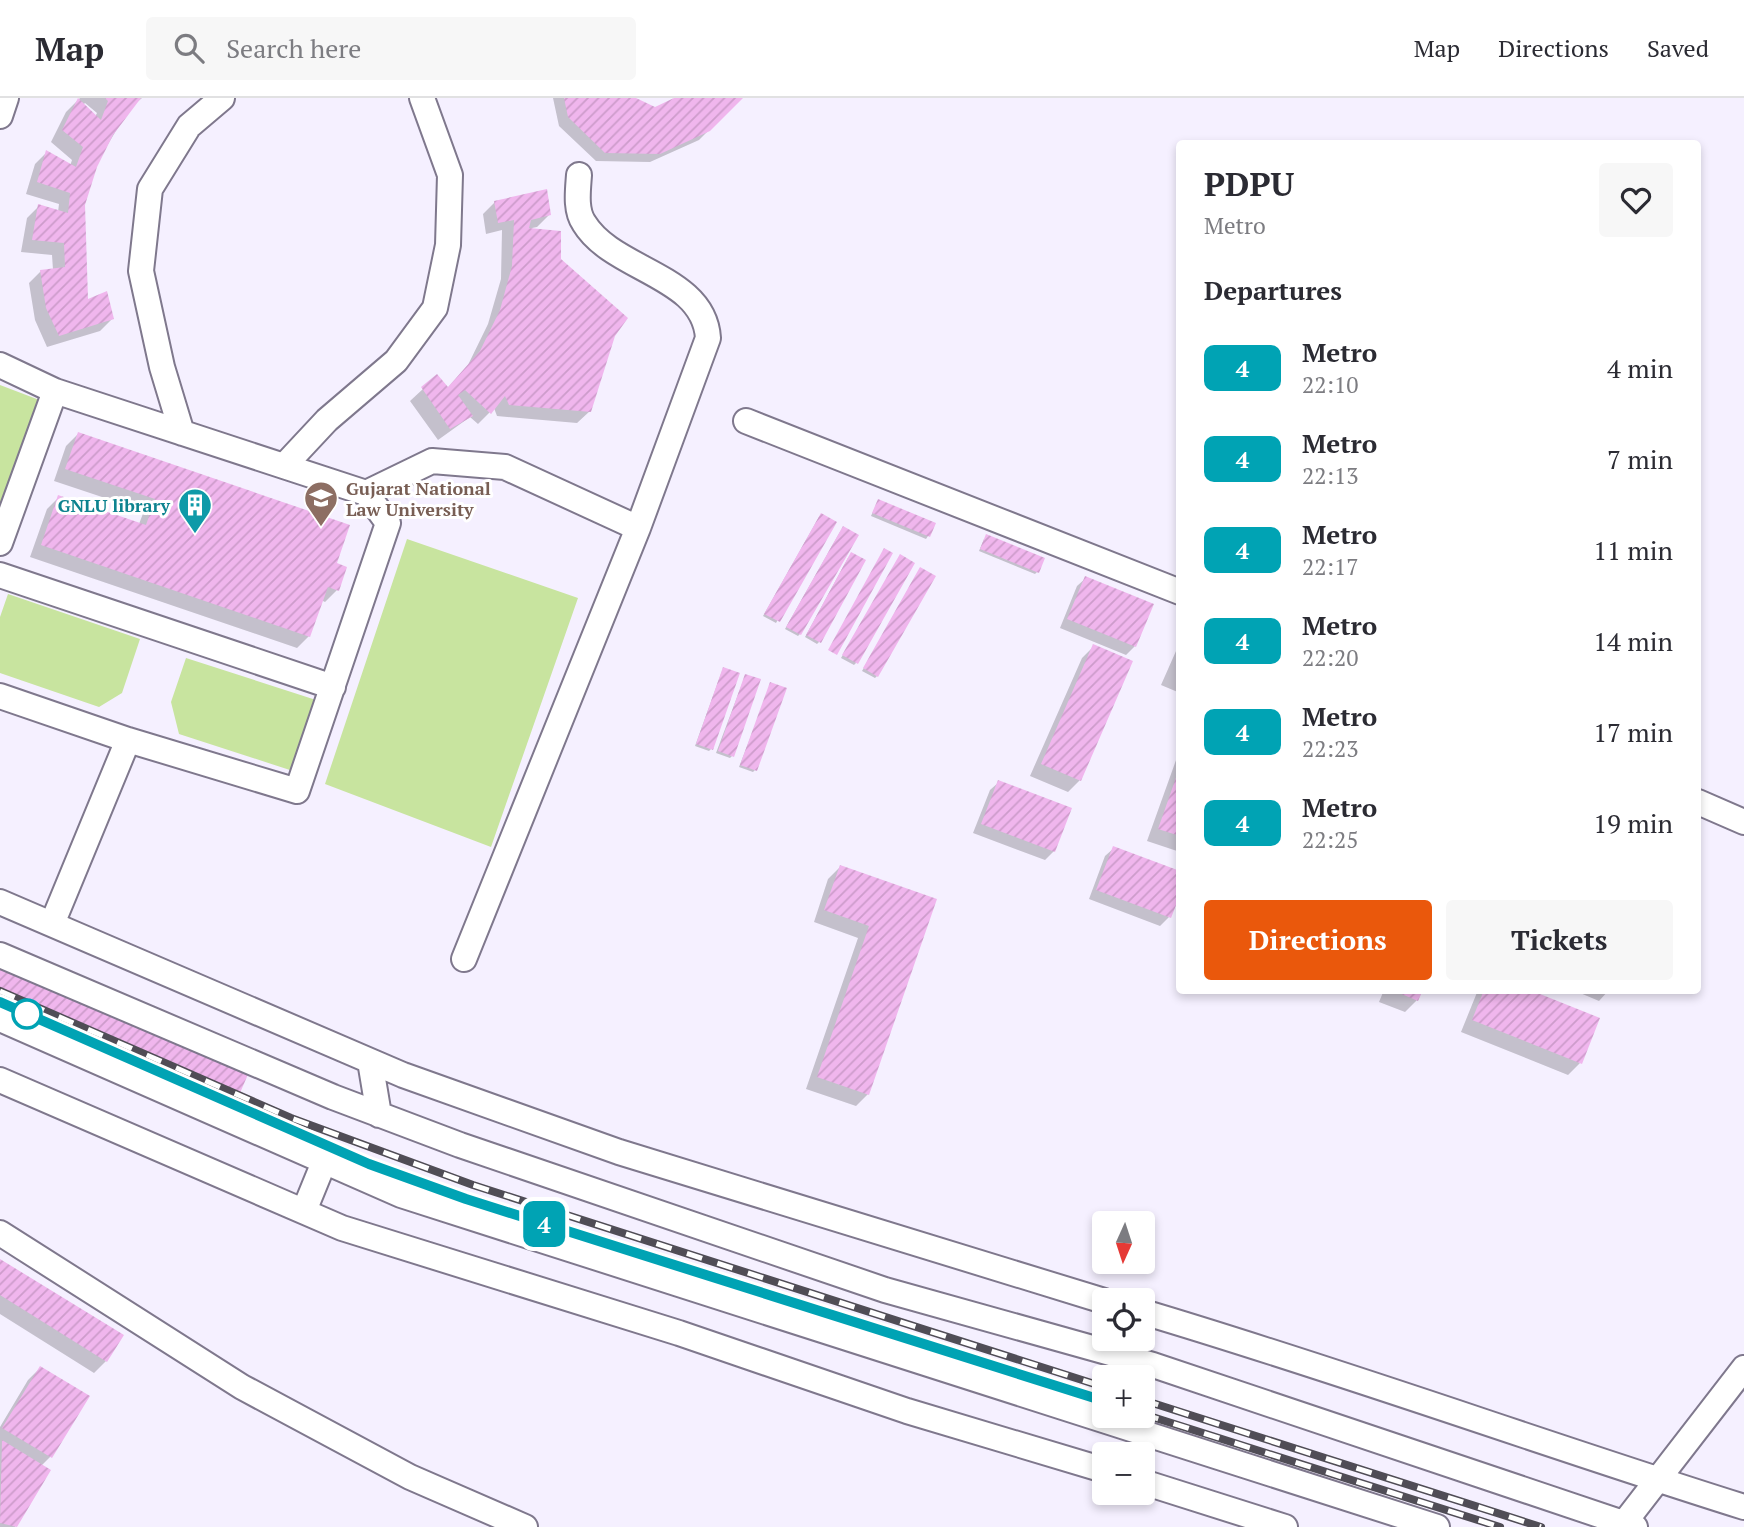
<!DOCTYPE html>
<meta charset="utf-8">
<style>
body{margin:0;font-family:"PT Serif",serif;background:#f7f7f7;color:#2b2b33;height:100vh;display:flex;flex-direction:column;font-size:26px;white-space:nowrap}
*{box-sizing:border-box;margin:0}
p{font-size:23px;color:#7c7c81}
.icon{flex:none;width:38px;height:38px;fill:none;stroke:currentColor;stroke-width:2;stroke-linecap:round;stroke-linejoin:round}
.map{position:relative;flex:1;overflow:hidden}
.details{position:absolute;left:1176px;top:42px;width:525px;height:854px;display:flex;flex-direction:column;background:#fff;border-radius:7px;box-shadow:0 4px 10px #0003}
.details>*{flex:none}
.badge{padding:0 14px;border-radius:10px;font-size:24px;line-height:46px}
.needle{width:46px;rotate:183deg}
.buttons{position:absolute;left:1092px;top:1113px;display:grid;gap:14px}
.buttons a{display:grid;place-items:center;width:63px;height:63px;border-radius:7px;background:#fff;box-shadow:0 4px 10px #0003;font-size:35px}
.map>.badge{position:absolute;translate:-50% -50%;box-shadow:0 0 0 4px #fff}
h2{padding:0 28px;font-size:26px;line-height:63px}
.round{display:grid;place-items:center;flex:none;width:74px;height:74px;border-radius:7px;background:#f7f7f7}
.head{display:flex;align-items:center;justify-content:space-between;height:119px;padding:0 28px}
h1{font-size:33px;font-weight:700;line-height:52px}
.primary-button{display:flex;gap:14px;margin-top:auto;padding:14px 28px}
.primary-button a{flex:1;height:80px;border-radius:7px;background:#ea580c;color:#fff;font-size:28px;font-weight:700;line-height:80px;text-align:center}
.primary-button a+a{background:#f7f7f7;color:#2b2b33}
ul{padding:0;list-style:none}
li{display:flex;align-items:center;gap:21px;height:91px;padding:0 28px}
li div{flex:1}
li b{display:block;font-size:26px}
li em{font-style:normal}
li .badge{min-width:77px;font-weight:700;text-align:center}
header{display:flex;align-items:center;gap:42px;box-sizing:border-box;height:98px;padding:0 35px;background:#fff;border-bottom:2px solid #e1e1e2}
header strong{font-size:33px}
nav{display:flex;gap:38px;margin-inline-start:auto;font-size:24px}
.search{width:490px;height:63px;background:#f7f7f7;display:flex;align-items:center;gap:18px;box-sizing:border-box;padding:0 24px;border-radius:7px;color:#7c7c81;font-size:26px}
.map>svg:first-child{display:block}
.green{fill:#c8e49f}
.shadow{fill:#0003;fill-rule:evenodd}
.building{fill:url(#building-hatch)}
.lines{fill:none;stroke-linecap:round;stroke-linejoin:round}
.minor-casing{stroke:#7f788d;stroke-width:28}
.minor{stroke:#fff;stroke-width:24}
.rail-casing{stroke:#504d56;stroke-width:8}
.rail{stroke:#fff;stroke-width:5;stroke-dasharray:16;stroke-linecap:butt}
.line-casing{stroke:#fff;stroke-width:16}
.line{stroke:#00a3b4;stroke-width:10}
.stop-dot{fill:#fff;stroke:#00a3b4;stroke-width:3.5}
.labels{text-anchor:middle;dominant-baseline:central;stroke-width:6;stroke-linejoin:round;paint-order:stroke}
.education-label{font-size:18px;font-weight:bold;fill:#785e54;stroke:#fff;text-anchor:start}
.culture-label{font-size:18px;font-weight:bold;fill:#0d838f;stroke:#fff;text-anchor:end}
</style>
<header>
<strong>Map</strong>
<div class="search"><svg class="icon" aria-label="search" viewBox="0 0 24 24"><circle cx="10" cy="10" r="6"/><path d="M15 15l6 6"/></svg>Search here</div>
<nav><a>Map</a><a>Directions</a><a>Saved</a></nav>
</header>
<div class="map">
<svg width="1744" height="1429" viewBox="0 0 1744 1429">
<defs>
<pattern id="building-hatch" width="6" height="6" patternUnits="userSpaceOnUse" patternTransform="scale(1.75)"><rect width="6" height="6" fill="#f0b6ed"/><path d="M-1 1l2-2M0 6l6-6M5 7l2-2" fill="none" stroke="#cd9ccb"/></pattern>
</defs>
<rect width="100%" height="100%" fill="#f5f0ff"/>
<!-- green -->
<path class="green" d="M0 287 42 303 0 413Z
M407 441 578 500 491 749 325 686Z
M8 496 140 541 122 595 99 609 0 575V519Z
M186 560 316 602 293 673 179 636 171 604Z"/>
<!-- shadow -->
<path class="shadow" d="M80 0H142L129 11 95 68 84 107 87 204 112 221 100 233 47 249 35 222 29 185 41 173 53 172 52 157 21 154 27 120 39 108 58 114 59 106 26 96 35 66 47 54 70 68 72 62 51 44 66 14ZM85 5 97 15 95 19 83 7Z
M553 0H631L655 11 678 0H741L699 42 650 64 596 63 559 28Z
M495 104 549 117 537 129 527 131 613 237 590 313 577 325 497 318 494 310 478 326 470 319 438 342 410 303 437 278 447 291 468 267 488 226 501 181 502 132 486 136 483 116Z
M78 336 335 466 337 492 325 504 321 502 309 538 297 550 30 459 47 411 59 399 139 426 144 413 54 383 66 348Z
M878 403 934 426 928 438 926 441 871 418Z
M819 419 834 424 776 525 763 518Z
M841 432 800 536 798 538 785 531Z
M984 441 1037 474 1035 476 979 453Z
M849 458 819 544 817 546 805 539Z
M898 461 856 565 854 567 841 560Z
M918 474 877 578 875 580 862 573Z
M1086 480 1135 548 1126 557 1060 530 1077 488Z
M1180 544V595L1161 587Z
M1094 548 1080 682 1068 694 1030 678 1082 560Z
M722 573 711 651 709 653 695 648Z
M745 578 732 658 730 660 716 655Z
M771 586 755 672 753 674 739 669Z
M1180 651V754L1147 743Z
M999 684 1054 753 1045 762 973 735 990 692Z
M1114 750 1169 819 1160 828 1089 801 1105 758Z
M840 769 935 802 868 996 856 1008 806 991 858 840 814 824 828 781Z
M1384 892H1421L1417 902 1405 914 1379 904Z
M1478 892H1525L1580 965 1568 977 1461 934Z
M1573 892H1609L1599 903Z
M0 1163 106 1263 94 1275 0 1216Z
M40 1270 51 1358 41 1368 49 1372 15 1429H0V1329L28 1282Z"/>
<!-- building -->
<path class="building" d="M78 0 101 22 108 3 105 0H141L113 37 97 69 85 107 88 201 107 193 114 221 59 238 46 210 40 172 65 169 64 145 32 142 38 106 68 115 70 95 37 84 46 52 76 69 83 49 62 32Z
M564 0H636L655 9 674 0H743L710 33 660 56 605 55 568 19Z
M547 91 551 117 531 122 529 130 561 133V161L628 220 615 238 591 314 509 307 505 298 491 316 465 292 458 297 473 318 450 331 421 289 437 276 448 289 480 253 500 212 512 168 514 122 498 125 494 103Z
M78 334 350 427 337 465 347 469 339 493 328 489 310 539 41 447 58 397 146 427 155 401 65 371Z
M878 401 936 425 930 439 872 415Z
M821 415 837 424 780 524 764 516Z
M843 428 859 437 801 537 786 529Z
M986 436 1045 460 1039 475 980 451Z
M884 450 893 455 837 557 828 552Z
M851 454 866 462 821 545 806 537Z
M900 456 915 465 858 566 842 557Z
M920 469 936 478 878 579 863 570Z
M1085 478 1154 506 1136 549 1067 521Z
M1093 546 1133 563 1081 683 1041 666Z
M723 569 740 575 713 652 696 646Z
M745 576 761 581 734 659 718 653Z
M770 584 787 590 757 673 740 667Z
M1179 671H1180V738L1158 731Z
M998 682 1072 710 1055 754 981 726Z
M1113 748 1180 773V797L1171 820 1096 792Z
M840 767 937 801 869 997 817 979 869 828 824 812Z
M0 848 256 958 233 1011 0 911Z
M1392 892H1423L1418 903Z
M1484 892H1530L1600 920 1582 966 1472 922Z
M0 1161 124 1237 107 1264 0 1197Z
M40 1268 90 1298 52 1360 2 1330Z
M2 1342 51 1372 17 1429 0 1425Z"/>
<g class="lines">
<!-- minor casing -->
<g class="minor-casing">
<path id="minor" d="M0 18 6 0
M0 267 55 293
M746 323 1180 494
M182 335 162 269 141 173 150 91 189 28 222 0
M284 368 327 322 396 263 435 210 448 147 450 77 422 0
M366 395 432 363 505 369 638 430
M0 445 55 293 366 395 388 425 297 693 128 642 0 598
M0 477 333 589
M1698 704 1744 724
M0 804 403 977 619 1054 1104 1203
M52 826 128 642
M0 857 333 999 460 1047 885 1192 1153 1267 1635 1429
M464 861 638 430 708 240C704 177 613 173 584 125 575 112 578 92 579 77
M0 921 401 1097 1437 1429
M370 963 379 1017
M0 982 342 1130 679 1235 907 1313 1104 1372
M304 1113 324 1064
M0 1135 242 1289 410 1379 525 1429
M1143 1214C1345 1274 1543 1346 1744 1409
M1143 1384 1285 1429
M1621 1429 1744 1270"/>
</g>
<!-- minor -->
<use href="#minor" class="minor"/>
<!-- rail casing -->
<g class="rail-casing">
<path id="rail" d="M0 893 291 1020 473 1087 1104 1289
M0 904 369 1067 466 1101 1104 1303
M1143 1302 1541 1429
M1143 1316 1500 1429"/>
</g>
<!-- rail -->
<use href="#rail" class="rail"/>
</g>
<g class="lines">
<!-- line casing -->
<g class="line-casing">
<path id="line" d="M0 904 369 1066 466 1101 1104 1303"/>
</g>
<!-- line -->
<use href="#line" class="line"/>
</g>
<!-- icons -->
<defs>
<g id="university-pin" transform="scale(1.75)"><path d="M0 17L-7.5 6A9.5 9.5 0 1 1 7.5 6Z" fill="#8d6e63" stroke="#fff"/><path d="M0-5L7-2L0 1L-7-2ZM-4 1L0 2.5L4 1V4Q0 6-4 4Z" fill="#fff"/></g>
<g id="building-pin" transform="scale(1.75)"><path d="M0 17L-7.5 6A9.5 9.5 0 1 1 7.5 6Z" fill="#0f9aa8" stroke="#fff"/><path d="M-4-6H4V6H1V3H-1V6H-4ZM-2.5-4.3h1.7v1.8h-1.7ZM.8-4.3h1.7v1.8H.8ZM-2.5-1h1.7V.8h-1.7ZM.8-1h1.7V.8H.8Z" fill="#fff"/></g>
</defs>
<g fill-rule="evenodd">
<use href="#university-pin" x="321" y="400"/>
<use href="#building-pin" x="195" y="407"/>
</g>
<!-- markers -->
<circle class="stop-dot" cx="27" cy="916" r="14"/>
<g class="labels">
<!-- education labels -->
<g class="education-label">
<text x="346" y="390">Gujarat National<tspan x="346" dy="21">Law University</tspan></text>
</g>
<!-- culture labels -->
<g class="culture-label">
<text x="170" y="407">GNLU library</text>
</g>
</g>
</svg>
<div class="buttons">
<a><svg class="needle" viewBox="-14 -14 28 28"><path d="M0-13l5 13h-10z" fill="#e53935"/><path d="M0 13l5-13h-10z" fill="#7c7c81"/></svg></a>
<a><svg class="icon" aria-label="locate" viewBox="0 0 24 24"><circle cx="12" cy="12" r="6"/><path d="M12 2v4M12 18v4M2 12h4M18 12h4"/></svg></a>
<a>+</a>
<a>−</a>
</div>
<b class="badge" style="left:544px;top:1126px;background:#00a3b4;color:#fff">4</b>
<section class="details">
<div class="head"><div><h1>PDPU</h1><p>Metro</p></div><a class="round"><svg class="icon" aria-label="heart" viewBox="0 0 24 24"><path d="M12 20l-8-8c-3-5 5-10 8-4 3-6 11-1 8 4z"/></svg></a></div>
<h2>Departures</h2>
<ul>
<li><span class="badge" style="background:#00a3b4;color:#fff">4</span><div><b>Metro</b><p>22:10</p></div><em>4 min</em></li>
<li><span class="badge" style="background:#00a3b4;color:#fff">4</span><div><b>Metro</b><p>22:13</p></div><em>7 min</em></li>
<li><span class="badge" style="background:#00a3b4;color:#fff">4</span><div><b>Metro</b><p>22:17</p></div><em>11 min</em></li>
<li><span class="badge" style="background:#00a3b4;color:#fff">4</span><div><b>Metro</b><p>22:20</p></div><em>14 min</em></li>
<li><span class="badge" style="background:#00a3b4;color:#fff">4</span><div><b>Metro</b><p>22:23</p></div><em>17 min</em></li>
<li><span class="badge" style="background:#00a3b4;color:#fff">4</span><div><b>Metro</b><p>22:25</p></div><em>19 min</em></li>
</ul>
<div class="primary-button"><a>Directions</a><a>Tickets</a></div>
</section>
</div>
